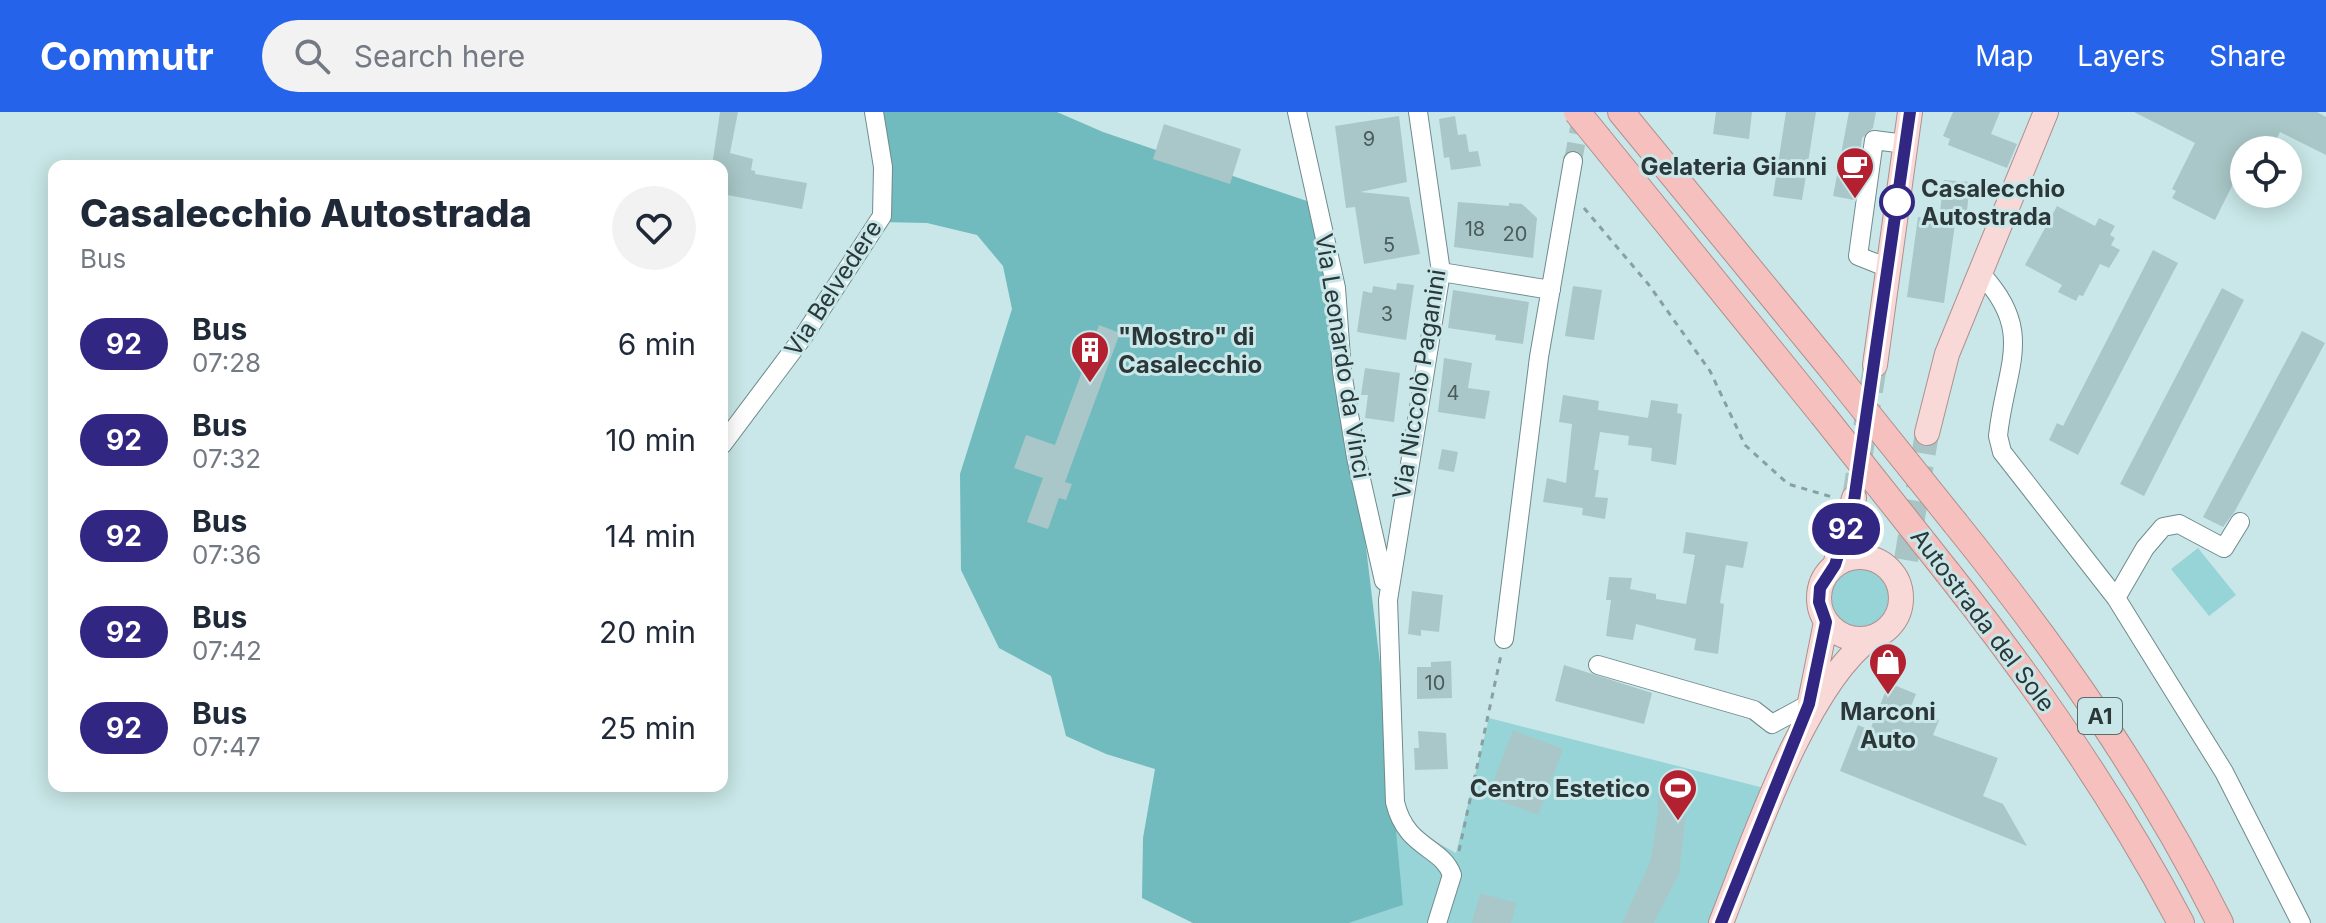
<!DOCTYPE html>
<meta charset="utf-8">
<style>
body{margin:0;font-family:Inter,sans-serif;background:#f2f2f3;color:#1f2937;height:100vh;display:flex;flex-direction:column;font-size:30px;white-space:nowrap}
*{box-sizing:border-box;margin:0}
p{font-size:26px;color:#747a83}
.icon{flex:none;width:44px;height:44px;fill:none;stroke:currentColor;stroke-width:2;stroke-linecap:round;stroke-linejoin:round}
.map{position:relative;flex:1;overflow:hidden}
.details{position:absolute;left:48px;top:48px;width:680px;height:632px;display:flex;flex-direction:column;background:#fff;border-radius:16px;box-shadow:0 4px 20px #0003}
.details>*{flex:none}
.badge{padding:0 16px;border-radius:26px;font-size:28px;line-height:52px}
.tools{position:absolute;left:2230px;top:24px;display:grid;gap:16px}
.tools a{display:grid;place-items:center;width:72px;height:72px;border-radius:50%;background:#fff;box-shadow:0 4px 20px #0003;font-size:40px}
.map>.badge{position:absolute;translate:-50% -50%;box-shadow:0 0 0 4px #fff}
.round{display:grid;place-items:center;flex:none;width:84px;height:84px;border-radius:42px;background:#f2f2f3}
.summary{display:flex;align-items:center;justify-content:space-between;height:136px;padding:0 32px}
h1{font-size:38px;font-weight:800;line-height:60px}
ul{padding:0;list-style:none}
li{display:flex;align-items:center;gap:24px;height:96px;padding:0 32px}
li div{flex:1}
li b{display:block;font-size:30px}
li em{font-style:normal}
li .badge{min-width:88px;font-weight:700;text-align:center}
header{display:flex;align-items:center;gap:48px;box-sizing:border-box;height:112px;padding:0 40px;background:#2563eb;color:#fff}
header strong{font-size:38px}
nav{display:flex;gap:44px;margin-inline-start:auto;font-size:28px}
.search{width:560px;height:72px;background:#f2f2f3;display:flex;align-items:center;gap:20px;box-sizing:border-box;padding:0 28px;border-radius:44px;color:#747a83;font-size:30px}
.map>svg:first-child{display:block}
.green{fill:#97d4d7}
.forest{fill:#71babe}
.building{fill:#a9c7c8}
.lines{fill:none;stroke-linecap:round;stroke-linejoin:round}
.minor-tunnel{stroke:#a9c4c5;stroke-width:18;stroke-dasharray:18 9;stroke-linecap:butt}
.major-tunnel{stroke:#a9c4c5;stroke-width:24;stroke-dasharray:24 12;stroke-linecap:butt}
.minor-casing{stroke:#6f8b8d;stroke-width:20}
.major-casing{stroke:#ae908e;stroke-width:26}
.highway-casing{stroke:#ae908e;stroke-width:28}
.path{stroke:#899fa0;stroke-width:3;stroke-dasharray:6 6;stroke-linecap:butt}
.minor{stroke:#fff;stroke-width:18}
.major{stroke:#f9d9d7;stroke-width:24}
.highway{stroke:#f5c0bd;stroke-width:26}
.highway-bridge-casing{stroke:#ae908e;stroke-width:28;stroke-linecap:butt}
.highway-bridge{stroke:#f5c0bd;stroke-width:26}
.line-casing{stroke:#fff;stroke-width:18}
.line{stroke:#312783;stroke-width:12}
.stop-dot{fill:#fff;stroke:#312783;stroke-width:4}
.labels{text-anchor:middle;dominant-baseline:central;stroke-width:6;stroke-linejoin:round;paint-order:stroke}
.number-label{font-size:20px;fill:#4a5b5c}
.shield{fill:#c9e7e8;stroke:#5a6c6d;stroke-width:2}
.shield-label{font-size:22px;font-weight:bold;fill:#2b3738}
.poi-label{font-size:24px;font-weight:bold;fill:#2b3738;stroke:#c9e7e8;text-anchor:end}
.stop-label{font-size:24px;font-weight:bold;fill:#2b3738;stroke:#c9e7e8;text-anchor:start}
.street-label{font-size:24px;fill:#2b3738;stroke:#c9e7e8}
</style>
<header>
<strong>Commutr</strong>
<div class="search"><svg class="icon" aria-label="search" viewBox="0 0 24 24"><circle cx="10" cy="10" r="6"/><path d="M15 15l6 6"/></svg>Search here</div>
<nav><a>Map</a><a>Layers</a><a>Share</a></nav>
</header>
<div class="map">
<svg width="2326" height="811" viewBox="0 0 2326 811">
<rect width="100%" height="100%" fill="#c9e7e8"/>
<!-- green -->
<path class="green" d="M2198 436 2236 483 2209 504 2171 457Z
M1831 485a31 31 0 1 1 62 0a31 31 0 1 1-62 0Z
M1489 606 1768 677 1715 811H1349L1403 793 1390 690 1420 721 1456 741Z"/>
<!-- forest -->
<path class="forest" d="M870 0H1057L1103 20 1307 89 1340 219 1381 560 1403 793 1349 811H1193L1142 786 1143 726 1155 657 1106 642 1066 624 1051 564 999 536 961 458 960 362 1012 197 1003 154 977 123 927 111 881 110Z"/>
<!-- building -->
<path class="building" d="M720 0H738L730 41 753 47 751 58 755 59V62L807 71 802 97 722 82 725 60 722 54H712Z
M1716 0H1752L1749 27 1713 22Z
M1786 0H1816L1802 88 1773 84Z
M1849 0H1876L1873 16 1862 26 1854 88 1833 84Z
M1953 0H2000L1991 22 2017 32 2007 56 1948 33 1950 27 1943 24Z
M2134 0H2317L2326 5V43L2280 20 2271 38H2244V50L2215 108 2172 86 2176 79 2172 77 2195 31Z
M1399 4 1407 70 1360 80 1409 85 1420 142 1364 152 1355 95 1346 96 1335 14Z
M1455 4 1458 23 1466 22 1469 40 1478 39 1481 54 1451 58 1449 45 1444 46 1439 7Z
M1164 12 1241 37 1230 72 1153 47Z
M1944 68 1970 70 1967 99 1957 98 1944 191 1907 185 1918 105 1939 107Z
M1458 90 1509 94V91L1522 92 1537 106 1533 146 1454 135Z
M2057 94 2095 114 2099 106 2115 114 2110 123 2115 126 2111 133 2120 138 2109 156 2100 152 2083 184 2079 183 2076 189 2058 180 2062 173 2025 153Z
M2153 138 2178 151 2078 343 2049 328 2057 311 2063 314Z
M1397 171 1414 173 1406 228 1357 220 1363 179 1372 181 1373 174 1396 178Z
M1573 174 1602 178 1594 228 1565 224Z
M2222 176 2244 188 2144 384 2120 372Z
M1453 178 1529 190 1523 232 1495 228 1496 223 1448 216Z
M1099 213 1120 221 1065 370 1072 372 1066 388 1059 386 1048 417 1027 410 1043 366 1014 356 1026 323 1055 333Z
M2302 219 2325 231 2235 399 2223 415 2203 405Z
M1444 246 1472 251 1468 276 1490 279 1485 307 1438 300Z
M1365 256 1400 261 1394 310 1365 306 1368 283H1361Z
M1563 283 1599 289 1598 298 1648 306 1651 288 1678 292 1677 301 1682 302 1676 353 1651 349 1652 336 1628 333 1629 324 1600 320 1594 358H1599L1595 385 1608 386 1605 407 1582 403 1583 396 1543 390 1547 366 1566 371 1572 312 1559 310Z
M1442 337 1458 340 1454 360 1438 357Z
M1686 420 1748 430 1743 456 1726 453 1720 491 1724 492 1718 542 1694 538 1696 527 1636 512 1633 528 1606 524 1611 488H1606L1609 465 1632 466 1630 477 1656 482V487L1686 492 1695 443 1683 441Z
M1412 479 1443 483 1439 520 1421 518V524L1408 522Z
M1451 549 1452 586 1417 587V555H1431V550Z
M1564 553 1652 581 1644 612 1555 589Z
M1889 571 1916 582 1910 597 1939 608 1933 623 1998 646 1983 684 2003 692 2027 734 1840 659 1858 613 1870 618Z
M1513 618 1563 637 1538 703 1488 684Z
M1418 619 1446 621 1448 657 1415 658 1414 636H1419Z
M1689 675 1679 762 1670 779 1654 811H1622L1650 750 1658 702V678Z
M1480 781 1517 791 1511 811H1472Z"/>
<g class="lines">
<!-- minor-tunnel -->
<path class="minor-tunnel" d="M1573 49 1582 0"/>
<!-- major-tunnel -->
<path class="major-tunnel" d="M1854 386 1875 253
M1906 448 1927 321"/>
<!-- minor casing -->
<g class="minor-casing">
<path id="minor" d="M1297 0 1336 176 1342 260 1356 345 1384 469
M1418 0 1441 160 1388 488 1395 690C1406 737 1442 734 1452 763L1437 811
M1888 156 1858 144 1874 28 1905 32
M1441 160 1551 178
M1981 162C2036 220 2005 255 1998 324L2002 340 2116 486 2224 660 2301 811
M722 333 803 225 882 104 883 55 874 0
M2116 486 2145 436 2163 415 2179 412 2224 436 2240 410
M1504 527 1539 245 1573 49
M1598 553 1754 598 1772 612 1809 592"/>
</g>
<!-- major casing -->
<g class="major-casing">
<path id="major" d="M1875 253 1910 0
M1927 321 1947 242 2046 0
M1819 486a41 41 0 1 1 82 0a41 41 0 1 1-82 0Z
M1835 453 1854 386
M1810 590 1826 510
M1721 811C1751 735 1806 571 1872 525"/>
</g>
<!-- highway casing -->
<g class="highway-casing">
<path id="highway" d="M1621 0 1831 256
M1599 27 1822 302
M1956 412C2057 537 2148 667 2220 811
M1948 461C2036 572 2115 686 2181 811"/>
</g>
<!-- path -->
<path class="path" d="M1584 96 1649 173 1710 259 1745 333 1788 372 1832 385
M1459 739 1501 543"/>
<!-- minor -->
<use href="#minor" class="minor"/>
<!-- major -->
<use href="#major" class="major"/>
<!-- highway -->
<use href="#highway" class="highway"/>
<!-- highway-bridge casing -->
<g class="highway-bridge-casing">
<path id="highway-bridge" d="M1577 0 1599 27
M1831 256 1956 412
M1822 302 1948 461"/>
</g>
<!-- highway-bridge -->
<use href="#highway-bridge" class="highway-bridge"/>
</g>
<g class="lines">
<!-- line casing -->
<g class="line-casing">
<path id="line" d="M1721 811 1809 592 1826 510 1819 490 1820 476 1835 453 1853 396 1910 0"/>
</g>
<!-- line -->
<use href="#line" class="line"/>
</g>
<!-- icons -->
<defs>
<g id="cafe-pin" transform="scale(2)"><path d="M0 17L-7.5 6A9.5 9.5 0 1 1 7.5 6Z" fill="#b32131" stroke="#c9e7e8"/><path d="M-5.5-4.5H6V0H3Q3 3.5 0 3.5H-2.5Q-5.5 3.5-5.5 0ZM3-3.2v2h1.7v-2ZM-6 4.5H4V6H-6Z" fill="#fff"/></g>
<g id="building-pin" transform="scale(2)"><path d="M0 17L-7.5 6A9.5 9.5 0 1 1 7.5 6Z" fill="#b32131" stroke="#c9e7e8"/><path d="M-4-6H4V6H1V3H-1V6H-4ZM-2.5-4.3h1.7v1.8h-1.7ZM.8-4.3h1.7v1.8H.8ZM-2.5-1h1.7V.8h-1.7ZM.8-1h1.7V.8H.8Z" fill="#fff"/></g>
<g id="shop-pin" transform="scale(2)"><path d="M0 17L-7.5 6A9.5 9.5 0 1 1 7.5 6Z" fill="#b32131" stroke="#c9e7e8"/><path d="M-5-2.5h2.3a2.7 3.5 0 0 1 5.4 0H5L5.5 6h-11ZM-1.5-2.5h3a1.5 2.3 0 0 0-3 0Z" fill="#fff"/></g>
<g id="stadium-pin" transform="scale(2)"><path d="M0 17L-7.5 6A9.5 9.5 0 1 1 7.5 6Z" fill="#b32131" stroke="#c9e7e8"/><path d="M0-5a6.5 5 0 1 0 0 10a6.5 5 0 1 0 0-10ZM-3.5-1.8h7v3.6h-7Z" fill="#fff"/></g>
</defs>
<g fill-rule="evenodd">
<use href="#cafe-pin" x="1855" y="54"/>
<use href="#building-pin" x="1090" y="238"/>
<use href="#shop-pin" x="1888" y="550"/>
<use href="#stadium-pin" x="1678" y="676"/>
</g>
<!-- markers -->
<circle class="stop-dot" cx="1897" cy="90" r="16"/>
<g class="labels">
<!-- number labels -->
<g class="number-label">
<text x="1369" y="27">9</text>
<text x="1475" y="117">18</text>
<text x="1515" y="122">20</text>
<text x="1389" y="133">5</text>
<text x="1387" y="202">3</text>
<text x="1453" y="281">4</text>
<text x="1435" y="571">10</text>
</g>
<!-- shield labels -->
<rect class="shield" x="2078" y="586" width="44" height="36" rx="6"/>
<g class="shield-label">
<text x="2100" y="604">A1</text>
</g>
<!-- poi labels -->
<g class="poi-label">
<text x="1827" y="54">Gelateria Gianni</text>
<text x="1118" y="224" text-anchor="start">"Mostro" di<tspan x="1118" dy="28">Casalecchio</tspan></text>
<text x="1888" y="599" text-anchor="middle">Marconi<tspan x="1888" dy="28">Auto</tspan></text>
<text x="1650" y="676">Centro Estetico</text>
</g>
<!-- stop labels -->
<g class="stop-label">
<text x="1921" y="76">Casalecchio<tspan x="1921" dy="28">Autostrada</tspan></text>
</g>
<!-- street labels -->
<g class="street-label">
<text transform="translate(833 176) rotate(-57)">Via Belvedere</text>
<text transform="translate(1343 244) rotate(81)">Via Leonardo da Vinci</text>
<text transform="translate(1419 272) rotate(-81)">Via Niccolò Paganini</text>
<text transform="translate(1983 508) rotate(53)">Autostrada del Sole</text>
</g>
</g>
</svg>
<div class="tools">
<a><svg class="icon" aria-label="locate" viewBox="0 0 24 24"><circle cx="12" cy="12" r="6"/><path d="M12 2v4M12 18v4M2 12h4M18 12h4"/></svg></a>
</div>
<b class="badge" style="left:1846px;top:417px;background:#312783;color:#fff">92</b>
<section class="details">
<div class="summary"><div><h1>Casalecchio Autostrada</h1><p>Bus</p></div><a class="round"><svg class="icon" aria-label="heart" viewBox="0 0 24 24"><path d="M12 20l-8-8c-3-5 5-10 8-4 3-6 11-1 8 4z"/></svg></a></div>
<ul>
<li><span class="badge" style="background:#312783;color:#fff">92</span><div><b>Bus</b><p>07:28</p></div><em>6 min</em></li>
<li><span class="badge" style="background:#312783;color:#fff">92</span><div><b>Bus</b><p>07:32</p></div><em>10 min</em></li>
<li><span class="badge" style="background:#312783;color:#fff">92</span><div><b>Bus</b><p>07:36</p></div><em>14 min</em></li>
<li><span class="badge" style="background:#312783;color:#fff">92</span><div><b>Bus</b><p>07:42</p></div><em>20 min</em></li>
<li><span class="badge" style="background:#312783;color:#fff">92</span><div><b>Bus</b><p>07:47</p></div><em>25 min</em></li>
</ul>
</section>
</div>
